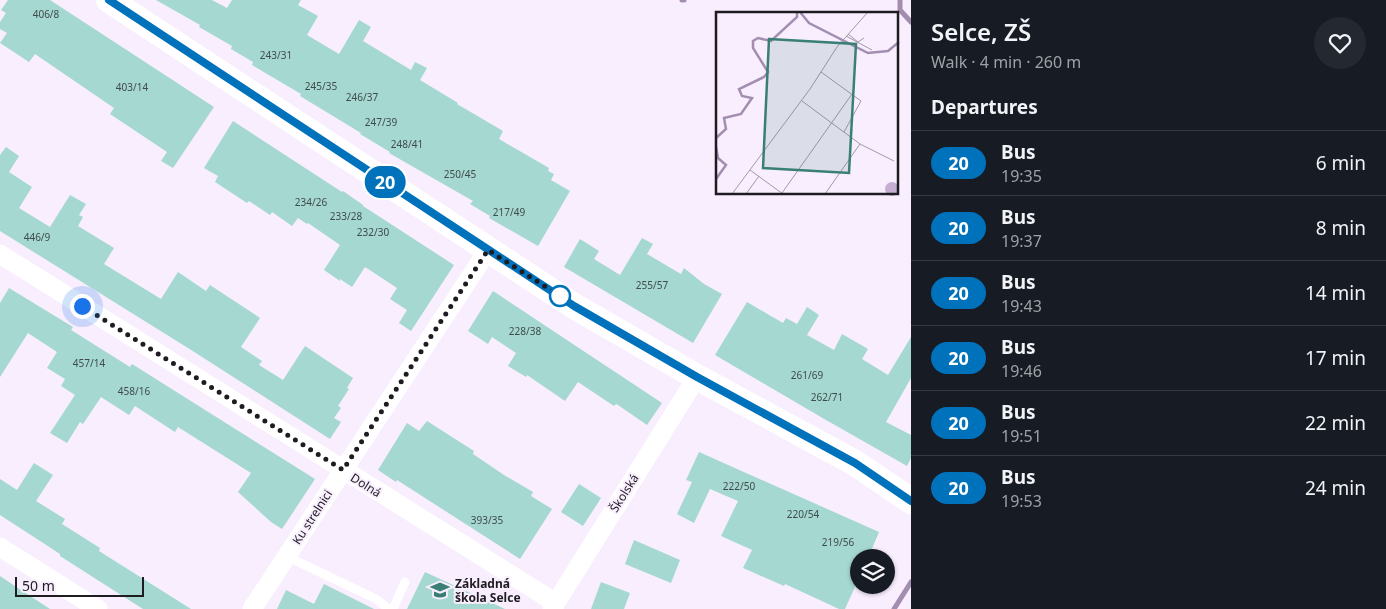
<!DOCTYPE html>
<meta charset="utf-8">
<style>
body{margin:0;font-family:"Noto Sans",sans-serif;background:#242831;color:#f1f3f6;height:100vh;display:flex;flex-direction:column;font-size:19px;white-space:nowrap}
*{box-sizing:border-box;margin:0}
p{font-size:16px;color:#9ea1a6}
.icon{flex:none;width:28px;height:28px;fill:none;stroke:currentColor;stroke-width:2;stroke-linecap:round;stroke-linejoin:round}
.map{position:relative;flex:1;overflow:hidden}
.details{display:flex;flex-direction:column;background:#171b24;width:475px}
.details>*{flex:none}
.badge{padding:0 10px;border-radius:16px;font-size:18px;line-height:32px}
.tools{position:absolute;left:850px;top:549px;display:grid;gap:10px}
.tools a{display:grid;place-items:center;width:45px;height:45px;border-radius:50%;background:#171b24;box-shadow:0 1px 4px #0004;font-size:25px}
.scale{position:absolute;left:15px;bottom:12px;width:129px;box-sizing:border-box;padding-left:5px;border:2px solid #1f1c21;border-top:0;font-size:14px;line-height:18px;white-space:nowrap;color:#1f1c21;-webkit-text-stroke:4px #f8eefe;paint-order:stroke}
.you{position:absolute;width:25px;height:25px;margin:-12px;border:4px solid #fff;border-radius:50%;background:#1a73e8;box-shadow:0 0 0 8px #1a73e833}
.map>.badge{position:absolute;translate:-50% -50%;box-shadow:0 0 0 2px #fff}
h2{padding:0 20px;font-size:19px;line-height:45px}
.round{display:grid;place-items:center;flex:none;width:52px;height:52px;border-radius:26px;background:#242831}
.headline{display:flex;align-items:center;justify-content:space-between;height:85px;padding:0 20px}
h1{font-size:24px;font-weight:600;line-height:38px}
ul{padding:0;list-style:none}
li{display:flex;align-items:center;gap:15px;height:65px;padding:0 20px;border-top:1px solid #363941}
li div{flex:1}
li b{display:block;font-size:19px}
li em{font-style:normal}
li .badge{min-width:55px;font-weight:700;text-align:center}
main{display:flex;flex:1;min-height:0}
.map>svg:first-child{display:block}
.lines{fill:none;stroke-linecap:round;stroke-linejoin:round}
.stream{stroke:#a48eb0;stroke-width:5}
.building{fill:#a5d8d0}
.lane{stroke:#fff;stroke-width:9}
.street{stroke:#fff;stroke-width:19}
.secondary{stroke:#fff;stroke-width:26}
.line-casing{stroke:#fff;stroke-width:11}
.line{stroke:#0072bc;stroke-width:8}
.walk{stroke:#1f1c21;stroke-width:5;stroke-dasharray:0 9}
.stop-dot{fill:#fff;stroke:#0072bc;stroke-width:2.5}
.labels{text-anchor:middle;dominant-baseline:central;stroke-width:4;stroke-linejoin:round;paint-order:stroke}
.number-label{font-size:10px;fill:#404b4d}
.street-label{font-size:12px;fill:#1f1c21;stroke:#f8eefe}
.poi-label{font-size:12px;font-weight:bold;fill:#1f1c21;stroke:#f8eefe;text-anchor:start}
.inset-river{fill:none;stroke:#a48eb0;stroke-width:2.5}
.inset-road{fill:none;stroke:#a19aa6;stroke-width:1}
.view{fill:#397f75;fill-opacity:0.15;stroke:#397f75;stroke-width:2.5}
.inset-edge{fill:none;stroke:#1f1c21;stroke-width:2.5}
</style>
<main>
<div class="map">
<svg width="911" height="609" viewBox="0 0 911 609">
<rect width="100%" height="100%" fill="#f8eefe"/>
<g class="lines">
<!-- stream -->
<path class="stream" d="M682 0H684
M900 0V10L911 22
M894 609 911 582"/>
</g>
<!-- building -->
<path class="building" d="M8 0H50L214 107 173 168 161 161 167 152 110 114 114 108 35 54 29 62 0 43 7 33 0 29V22L6 13 1 10Z
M156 0H212L227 8 232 0H301L298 5 318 16 307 35 339 54 359 20 371 27 363 41 411 70 415 62 427 68 420 80 458 103 457 104 503 131 499 139 549 168 548 171 554 174 551 180 570 191 538 246 489 218 490 216 470 204 473 201 389 153 390 152 360 134 361 133 300 96 301 94 252 65 253 62 231 49 232 46 199 27 200 25Z
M233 121 342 192 343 191 363 205V206L454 265 411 331 399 323 407 310 390 299 397 288 365 267 352 287 340 279V281L324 270 340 245 308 223 307 224 298 218 292 226 272 212 270 215 249 201 247 203 215 182 218 176 204 168Z
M6 147 19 156 9 172 32 187 19 208 50 227 70 195 86 204 79 215 83 217 78 226 114 248 104 264 161 299 178 272 206 291 210 285 260 318 241 347 262 361 259 365 283 380 305 346 353 378 347 388 349 389 338 406 341 408 334 418 341 422 330 439 188 348 0 231V155Z
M642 238 653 244 647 254 681 274 684 268 704 284 722 294 693 343 564 267 580 239 599 251 594 259 620 275Z
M9 288 73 327 71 330 130 367 132 364 315 479 282 529 271 522 238 492 251 473 178 427 175 432 135 406 129 415 101 397 83 424 80 422 67 443 50 433 75 395 61 386 65 379 47 368 57 352 28 333 0 377V303Z
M493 291 662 403 647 425 618 405 616 404 614 406 578 382 565 401 527 375 526 377 508 366 516 353 492 337 488 344 468 331Z
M747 302 783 323 786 318 797 324 807 307 819 315 807 335 834 350 842 334 868 349 862 359 888 375 911 337V378L886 422 911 435V458L907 466 826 420 715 355Z
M427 421 474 451 473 454 504 475 533 492 531 496 552 509 520 559 397 480 396 482 378 470 407 423 419 431Z
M699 452 879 532 868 558H859V578L845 609H839L785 584 784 586 743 568 752 550 721 536 738 501 710 489 694 523 677 514 692 482 686 480Z
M34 463 53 475 36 501 65 519 62 524 100 548 99 551 191 609H143L60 556V554L0 515V479L17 490Z
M579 484 601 498 583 526 561 512Z
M634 540 680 560 671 583 625 564Z
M425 572 505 609H407Z
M0 576 21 590 50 609H0Z
M601 582 630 593 624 609H591Z
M324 584 374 609H277L286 590 314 604Z"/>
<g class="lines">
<!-- lane -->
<path class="lane" d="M286 556 376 599 389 609
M393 609 405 582"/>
<!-- street -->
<path class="street" d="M0 254 556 603
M0 547 98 609
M252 609 488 250
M552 609 697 377"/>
<!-- secondary -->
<path class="secondary" d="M109 0 574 306 697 377 855 463 911 501"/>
</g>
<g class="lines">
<!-- line casing -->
<g class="line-casing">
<path id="line" d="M109 0 574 306 697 377 855 463 911 501"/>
</g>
<!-- line -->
<use href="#line" class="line"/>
<!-- walk -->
<path class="walk" d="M82 306 343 470 488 250 560 296"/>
</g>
<!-- icons -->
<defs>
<g id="school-bare" transform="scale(1.5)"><path d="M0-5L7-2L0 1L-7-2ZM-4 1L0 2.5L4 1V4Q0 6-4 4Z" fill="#397f75" stroke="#f8eefe" stroke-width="2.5" paint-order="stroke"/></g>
</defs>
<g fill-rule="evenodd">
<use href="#school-bare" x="440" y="590"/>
</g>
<!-- markers -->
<circle class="stop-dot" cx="560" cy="296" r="10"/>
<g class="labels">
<!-- number labels -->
<g class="number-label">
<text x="46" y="14">406/8</text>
<text x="276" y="55">243/31</text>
<text x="321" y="86">245/35</text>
<text x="132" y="87">403/14</text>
<text x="362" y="97">246/37</text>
<text x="381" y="122">247/39</text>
<text x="407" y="144">248/41</text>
<text x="460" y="174">250/45</text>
<text x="311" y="202">234/26</text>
<text x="509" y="212">217/49</text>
<text x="346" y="216">233/28</text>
<text x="373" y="232">232/30</text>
<text x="37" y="237">446/9</text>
<text x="652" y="285">255/57</text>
<text x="525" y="331">228/38</text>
<text x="89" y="363">457/14</text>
<text x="807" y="375">261/69</text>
<text x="134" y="391">458/16</text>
<text x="827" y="397">262/71</text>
<text x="739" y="486">222/50</text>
<text x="803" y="514">220/54</text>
<text x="487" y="520">393/35</text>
<text x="838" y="542">219/56</text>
</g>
<!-- street labels -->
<g class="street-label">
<text transform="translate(366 485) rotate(32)">Dolná</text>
<text transform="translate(624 493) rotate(-58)">Školská</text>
<text transform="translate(312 517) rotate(-57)">Ku strelnici</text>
</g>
<!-- poi labels -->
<g class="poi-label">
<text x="455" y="583">Základná<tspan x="455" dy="14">škola Selce</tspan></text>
</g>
</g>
<!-- overview -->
<g transform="translate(716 12)">
<rect width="182" height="182" fill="#f8eefe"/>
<path d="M169 177a7 7 0 1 1 14 0a7 7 0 1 1-14 0Z" fill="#c5aed2"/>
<path class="inset-river" d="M84 0 93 11 152 41 172 39 183 30M0 126 10 117 8 106 25 102 36 86 26 84 23 77 48 65 52 60 37 36V29L42 26 55 29 81 5V0M0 135 2 146 10 153 0 167"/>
<path class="inset-road" d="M132 22 142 30 148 26M130 24 156 38M105 60 145 89 128 120M86 89 144 132 178 149M34 158 67 182M66 181 136 82M16 182 94 77 121 35 152 0M30 182 43 164M109 182 144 132"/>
<path class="view" d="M53 27 140 32 133 161 47 156Z"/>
<rect width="182" height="182" class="inset-edge"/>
</g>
</svg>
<div class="tools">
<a><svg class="icon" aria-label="layers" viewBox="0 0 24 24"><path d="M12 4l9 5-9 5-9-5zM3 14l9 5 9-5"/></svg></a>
</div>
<div class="scale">50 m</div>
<div class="you" style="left:82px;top:306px"></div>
<b class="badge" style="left:385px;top:182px;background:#0072bc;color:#fff">20</b>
</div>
<section class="details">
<div class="headline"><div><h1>Selce, ZŠ</h1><p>Walk · 4 min · 260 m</p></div><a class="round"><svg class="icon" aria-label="heart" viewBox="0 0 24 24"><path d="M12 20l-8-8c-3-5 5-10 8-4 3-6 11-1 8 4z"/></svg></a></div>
<h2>Departures</h2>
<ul>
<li><span class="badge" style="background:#0072bc;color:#fff">20</span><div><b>Bus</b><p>19:35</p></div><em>6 min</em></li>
<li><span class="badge" style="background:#0072bc;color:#fff">20</span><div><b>Bus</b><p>19:37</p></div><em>8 min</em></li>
<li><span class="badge" style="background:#0072bc;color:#fff">20</span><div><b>Bus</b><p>19:43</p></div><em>14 min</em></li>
<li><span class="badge" style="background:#0072bc;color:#fff">20</span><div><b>Bus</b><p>19:46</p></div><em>17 min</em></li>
<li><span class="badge" style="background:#0072bc;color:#fff">20</span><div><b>Bus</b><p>19:51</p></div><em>22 min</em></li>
<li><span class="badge" style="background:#0072bc;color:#fff">20</span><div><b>Bus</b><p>19:53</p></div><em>24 min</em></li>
</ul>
</section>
</main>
